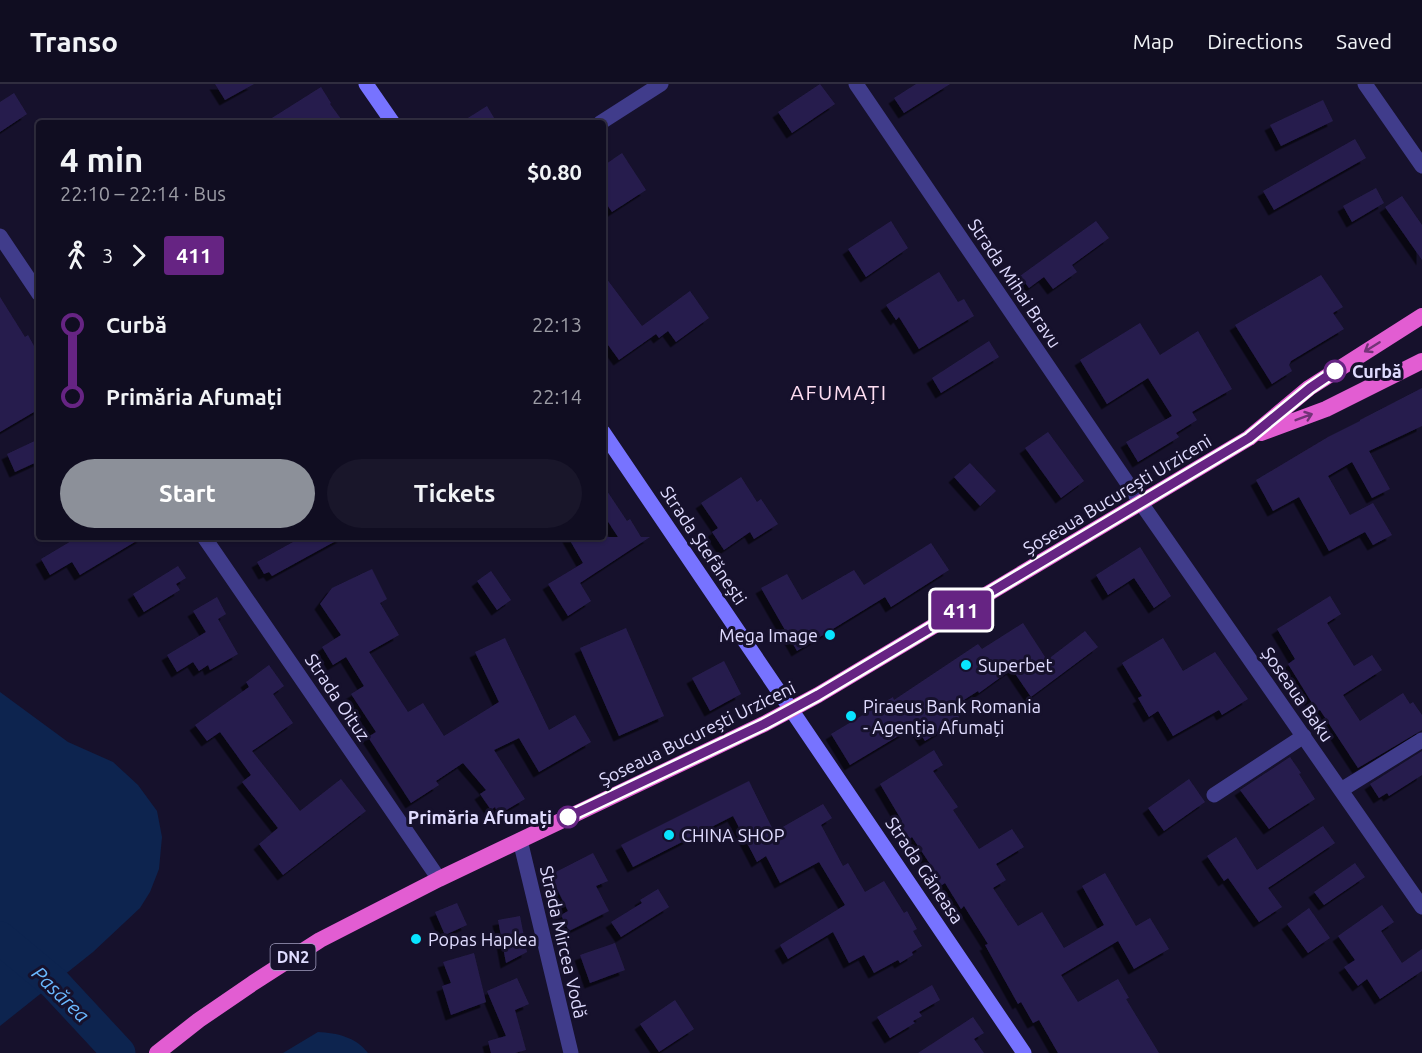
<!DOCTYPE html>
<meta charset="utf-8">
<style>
body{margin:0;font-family:Ubuntu,sans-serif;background:#19162a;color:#f1f3f6;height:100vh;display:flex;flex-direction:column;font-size:22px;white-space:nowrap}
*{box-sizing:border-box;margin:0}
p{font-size:20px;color:#9c9ca5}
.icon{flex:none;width:33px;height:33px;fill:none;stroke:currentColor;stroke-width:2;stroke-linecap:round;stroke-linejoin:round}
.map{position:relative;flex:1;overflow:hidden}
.side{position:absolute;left:36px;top:36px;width:570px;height:420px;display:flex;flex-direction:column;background:#100d21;border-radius:6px;box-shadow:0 2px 4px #0004,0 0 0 2px #302d3f}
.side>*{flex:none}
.badge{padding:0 12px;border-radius:4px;font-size:21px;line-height:39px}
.map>.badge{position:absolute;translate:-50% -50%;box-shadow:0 0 0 3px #fff}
.legs{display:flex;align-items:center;gap:9px;height:66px;padding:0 24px;font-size:20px}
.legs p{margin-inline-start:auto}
.summary{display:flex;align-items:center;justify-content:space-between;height:102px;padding:0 24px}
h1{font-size:33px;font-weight:600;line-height:45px}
.primary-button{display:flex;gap:12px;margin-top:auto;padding:12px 24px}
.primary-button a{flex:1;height:69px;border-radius:36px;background:#8c9099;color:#fff;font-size:24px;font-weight:600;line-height:69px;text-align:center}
.primary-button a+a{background:#19162a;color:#f1f3f6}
ul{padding:0 24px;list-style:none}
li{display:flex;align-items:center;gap:21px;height:72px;font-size:22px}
li i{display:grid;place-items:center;width:9px;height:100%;margin:0 8px;background:currentColor}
li i::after{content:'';width:15px;height:15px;margin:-8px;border:4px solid;border-radius:50%;background:#100d21}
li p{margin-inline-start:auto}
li:first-child i{background:linear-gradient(#0000 50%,currentColor 0)}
li:last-child i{background:linear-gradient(currentColor 50%,#0000 0)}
header{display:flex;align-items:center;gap:36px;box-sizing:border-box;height:84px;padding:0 30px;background:#100d21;border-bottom:2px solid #302d3f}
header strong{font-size:28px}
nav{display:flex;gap:33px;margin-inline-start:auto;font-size:21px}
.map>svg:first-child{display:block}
.water{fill:#0d244f}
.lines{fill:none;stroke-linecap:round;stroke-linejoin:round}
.river{stroke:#0d244f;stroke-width:33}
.building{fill:#271d4d;filter:url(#shadow)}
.minor{stroke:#403c8b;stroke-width:15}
.secondary{stroke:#7773ff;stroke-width:15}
.trunk{stroke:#e25dd2;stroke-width:16}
.oneway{stroke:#723377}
.line-1-casing{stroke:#fff;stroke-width:14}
.line-1{stroke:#662483;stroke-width:9}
.stop-1-dot{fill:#fff;stroke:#662483;stroke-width:3}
.poi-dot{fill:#08e4ff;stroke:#16112c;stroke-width:2}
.labels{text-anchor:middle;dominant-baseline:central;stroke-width:6;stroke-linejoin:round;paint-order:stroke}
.shield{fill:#16112c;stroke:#a39fc0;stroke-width:1.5}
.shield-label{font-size:16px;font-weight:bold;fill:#e0dcff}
.street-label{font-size:18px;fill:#e0dcff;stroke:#16112c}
.stop-label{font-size:18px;font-weight:bold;fill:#e0dcff;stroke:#16112c;text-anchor:start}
.poi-label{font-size:18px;fill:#e0dcff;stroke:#16112c;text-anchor:start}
.water-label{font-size:20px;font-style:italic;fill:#6ab8ff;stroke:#16112c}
.quarter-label{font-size:21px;letter-spacing:1.5px;fill:#ffdef2;stroke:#16112c}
</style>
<header>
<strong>Transo</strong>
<nav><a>Map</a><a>Directions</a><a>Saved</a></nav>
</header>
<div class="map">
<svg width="1422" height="969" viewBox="0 0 1422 969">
<defs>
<filter id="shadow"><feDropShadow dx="-5.5" dy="5.5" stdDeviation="0" flood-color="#0009"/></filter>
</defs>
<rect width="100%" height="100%" fill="#16112c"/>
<!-- water -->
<path class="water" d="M0 608 68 658 113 678 138 701 157 727 162 753 159 785 150 808 140 824 93 868 0 942Z
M318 948C337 949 356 953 368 969H283Z"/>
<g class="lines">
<!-- river -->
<path class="river" d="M0 854 54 899 119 969"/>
</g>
<!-- building -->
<path class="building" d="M215 0H254L225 16Z
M820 0 835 20 792 49 778 28Z
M916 0H950L904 29 894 14Z
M321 3 331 19 330 20 344 39H264Z
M14 9 27 30 0 48V18Z
M1323 16 1333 37 1281 62 1270 41Z
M487 22 497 39H460Z
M1355 55 1366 74 1274 126 1263 107Z
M622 69 646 106 612 128 603 115V82Z
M1376 104 1384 119 1352 138 1343 122Z
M1402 112 1422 141V176L1385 123Z
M891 137 908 164 866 193 848 165Z
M1096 137 1109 154 1072 181 1077 188 1053 205 1044 193 1029 204 1020 192Z
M939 188 958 218 964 215 974 232 919 265 899 233 896 236 886 221Z
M603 190 642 242 690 207 709 234 676 258 668 247 659 254 656 250 619 276 603 254Z
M1321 191 1343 223 1333 229 1344 245 1291 277 1289 281 1292 287 1272 300 1235 241Z
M0 213 25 253 28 251 39 271V325L0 348Z
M1140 239 1160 271 1198 247 1232 305 1192 328 1197 336 1176 349 1179 353 1138 378 1126 358 1172 332 1148 294 1107 320 1080 276Z
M989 257 999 273 941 309 932 294Z
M1422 304V342L1369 367 1390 405 1372 414 1352 378 1328 392 1350 431 1373 419 1392 451 1373 461 1365 448 1329 467 1299 413 1273 427 1256 396 1328 353 1360 337V336Z
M1048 348 1084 397 1061 414 1025 364Z
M39 355V377L15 388 7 370Z
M970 379 996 407 980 422 954 393Z
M741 393 757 418 761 415 778 440 754 455 750 448 724 466 712 448 718 444 701 419Z
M603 401 627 437 630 435 641 453H650L580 499 591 517 568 532 548 500 583 479 568 453H618L603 430Z
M78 453H143L80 491 72 478 50 491 41 475Z
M302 453H343L272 492 269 488 264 490 257 478Z
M931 459 949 486 891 523 885 513 797 567 761 504 787 490 802 516 854 486 864 501Z
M1140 463 1171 512 1154 524 1134 494 1108 511 1096 491Z
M178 482 186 494 176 500 180 506 144 528 133 510Z
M372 485 387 515 380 519 399 551 369 568 408 628 423 619 444 652 499 618 475 568 505 554 549 646 575 631 591 658 539 688 519 654 494 666 525 715 498 731 495 723 491 726 480 710 486 706 463 679 436 697 439 701 411 719 368 653 376 648 351 610 364 602 346 573 333 581 322 563 341 551 320 520 332 504Z
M491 487 511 516 497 526 477 497Z
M1330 512 1341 530 1327 539 1354 582 1372 571 1382 586 1343 611 1360 637 1403 609 1410 620 1413 618 1422 631V646L1358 684 1320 626 1317 627 1288 580 1295 575 1277 545Z
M217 513 226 530 218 535 238 570 210 586 208 581 199 587 193 578 177 588 167 571 206 548 193 527Z
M1023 539 1047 576 1085 547 1098 563 1031 613 1012 585 979 609 978 607 953 623 960 635 925 657 915 642 850 681 831 650 893 613 894 616 978 560 982 565Z
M626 544 664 632 619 652 580 564Z
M1163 554 1183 587 1215 568 1248 615 1222 631 1219 626 1173 652 1158 627 1149 633 1138 614 1142 612 1122 579Z
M724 577 741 610 710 627 692 594Z
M269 581 284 602 273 610 293 639 252 667 300 727 341 695 366 727 283 791 259 760 278 744 242 698 251 691 220 648 207 657 195 641 249 603 246 598Z
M934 666 943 681 933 687 958 723 953 726 979 765 1012 745 1024 763 996 780 1006 796 993 804 1018 842 1042 828 1064 864 1104 841 1082 802 1105 789 1136 842 1150 834 1169 865 1134 885 1118 857 1061 891 1078 918 1118 895 1129 914 1126 915 1159 969H1058L1039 936 1033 939 1021 918 1018 920 985 861 988 860 964 822 961 825 945 799 938 804 929 789 934 786 912 753 906 758 895 742 902 737 880 700Z
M1422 667V691L1389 712 1387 709 1379 714 1370 700Z
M1290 673 1301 689 1299 690 1315 715 1269 745 1240 706Z
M1189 695 1205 718 1164 747 1148 724Z
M749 697 774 748 823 720 832 734 821 741 843 782 848 779 865 808 884 797 904 829 907 827 917 845 913 847 922 862 912 868 913 871 900 879 898 876 874 889 864 871 849 879 833 848 788 875 780 861 845 821 819 778 780 799 766 772 757 778 733 732 633 783 621 761Z
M1323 742 1335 759 1268 804 1282 823 1259 838 1228 794 1224 797 1207 772 1236 753 1257 786Z
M593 769 608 797 596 802 609 827 569 847 561 831 568 827 550 791Z
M1355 779 1365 793 1324 821 1314 808Z
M658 805 669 823 621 853 611 838 642 819 640 816Z
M457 819 467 841 445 851 435 828Z
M1382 821 1394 838 1381 847 1402 879 1422 865V887L1380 915 1367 895 1358 902 1344 883 1355 876 1338 852Z
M1309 824 1330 854 1308 869 1287 840Z
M520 832 527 868 506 879 498 836Z
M615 859 625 886 590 899 580 871Z
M474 869 486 918 451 931 442 902 451 899 443 878Z
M517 894 529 920 515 926 526 966 515 969H491L488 957 506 952 487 907Z
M932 901 940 916 919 928 922 932 913 937 915 939 890 954 877 933Z
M675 916 694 945 659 968 640 940Z
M973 933 984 949 974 955 984 969H918Z"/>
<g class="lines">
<!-- minor -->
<path class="minor" d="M856 0 1141 419 1422 823
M1365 0 1422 82
M600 39 661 0
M0 152 39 210
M204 453 439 795
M1341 706 1422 656
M1214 711 1304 652
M520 756 571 969"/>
<!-- secondary -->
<path class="secondary" d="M366 0 393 39
M603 348 1024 969"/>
<!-- trunk -->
<path class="trunk" d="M1261 349 1326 325 1422 277
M157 969 199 936 253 899 320 856 439 795 764 640 818 611 1249 354 1309 304 1422 232"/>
</g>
<!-- one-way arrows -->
<defs><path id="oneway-shaft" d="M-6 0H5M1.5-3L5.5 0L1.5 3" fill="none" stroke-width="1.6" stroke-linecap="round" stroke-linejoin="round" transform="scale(1.5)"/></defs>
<g class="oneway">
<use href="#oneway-shaft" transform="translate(1372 263) rotate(148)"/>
<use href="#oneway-shaft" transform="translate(1304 333) rotate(-21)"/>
</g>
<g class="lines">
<!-- line-1 casing -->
<g class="line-1-casing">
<path id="line-1" d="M568 733 764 640 818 611 1249 354 1310 304 1335 287"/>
</g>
<!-- line-1 -->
<use href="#line-1" class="line-1"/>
</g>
<!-- markers -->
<g class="stop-1-dot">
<circle cx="1335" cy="287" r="10"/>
<circle cx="568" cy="733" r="10"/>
</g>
<g class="poi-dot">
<circle cx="830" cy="551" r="6"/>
<circle cx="966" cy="581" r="6"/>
<circle cx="851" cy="632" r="6"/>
<circle cx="669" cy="751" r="6"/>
<circle cx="416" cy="855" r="6"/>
</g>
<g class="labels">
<!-- shield labels -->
<rect class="shield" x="270.5" y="860" width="45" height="26" rx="4.5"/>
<g class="shield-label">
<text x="293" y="873">DN2</text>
</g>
<!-- street labels -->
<g class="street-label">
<text transform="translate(1015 199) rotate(56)">Strada Mihai Bravu</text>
<text transform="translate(1117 410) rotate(-31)">Șoseaua București Urziceni</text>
<text transform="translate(704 461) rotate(56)">Strada Ștefănești</text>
<text transform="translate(1298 610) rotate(55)">Șoseaua Baku</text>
<text transform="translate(338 613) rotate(56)">Strada Oituz</text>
<text transform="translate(697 649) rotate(-26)">Șoseaua București Urziceni</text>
<text transform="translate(925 786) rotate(56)">Strada Găneasa</text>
<text transform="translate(564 858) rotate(77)">Strada Mircea Vodă</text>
</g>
<!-- stop labels -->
<g class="stop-label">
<text x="1352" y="287">Curbă</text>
<text x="552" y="733" text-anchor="end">Primăria Afumați</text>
</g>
<!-- poi labels -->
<g class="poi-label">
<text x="818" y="551" text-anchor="end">Mega Image</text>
<text x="978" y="581">Superbet</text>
<text x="863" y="622">Piraeus Bank Romania<tspan x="863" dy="21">- Agenția Afumați</tspan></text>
<text x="681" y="751">CHINA SHOP</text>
<text x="428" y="855">Popas Haplea</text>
</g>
<!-- water labels -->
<g class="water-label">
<text transform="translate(61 910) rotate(44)">Pasărea</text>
</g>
<!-- quarter labels -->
<g class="quarter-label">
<text x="839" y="308">AFUMAȚI</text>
</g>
</g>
</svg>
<b class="badge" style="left:961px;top:526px;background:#662483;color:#fff">411</b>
<section class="side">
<div class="summary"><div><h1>4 min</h1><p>22:10 – 22:14 · Bus</p></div><b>$0.80</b></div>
<div class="legs"><svg class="icon" aria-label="walk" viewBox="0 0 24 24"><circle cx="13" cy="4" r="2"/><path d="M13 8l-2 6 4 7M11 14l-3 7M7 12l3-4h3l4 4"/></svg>3<svg class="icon" aria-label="forward" viewBox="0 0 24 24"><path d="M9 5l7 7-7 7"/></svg><b class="badge" style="background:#662483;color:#fff">411</b></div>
<ul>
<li><i style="color:#662483"></i><b>Curbă</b><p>22:13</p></li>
<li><i style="color:#662483"></i><b>Primăria Afumați</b><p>22:14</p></li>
</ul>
<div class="primary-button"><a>Start</a><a>Tickets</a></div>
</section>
</div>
